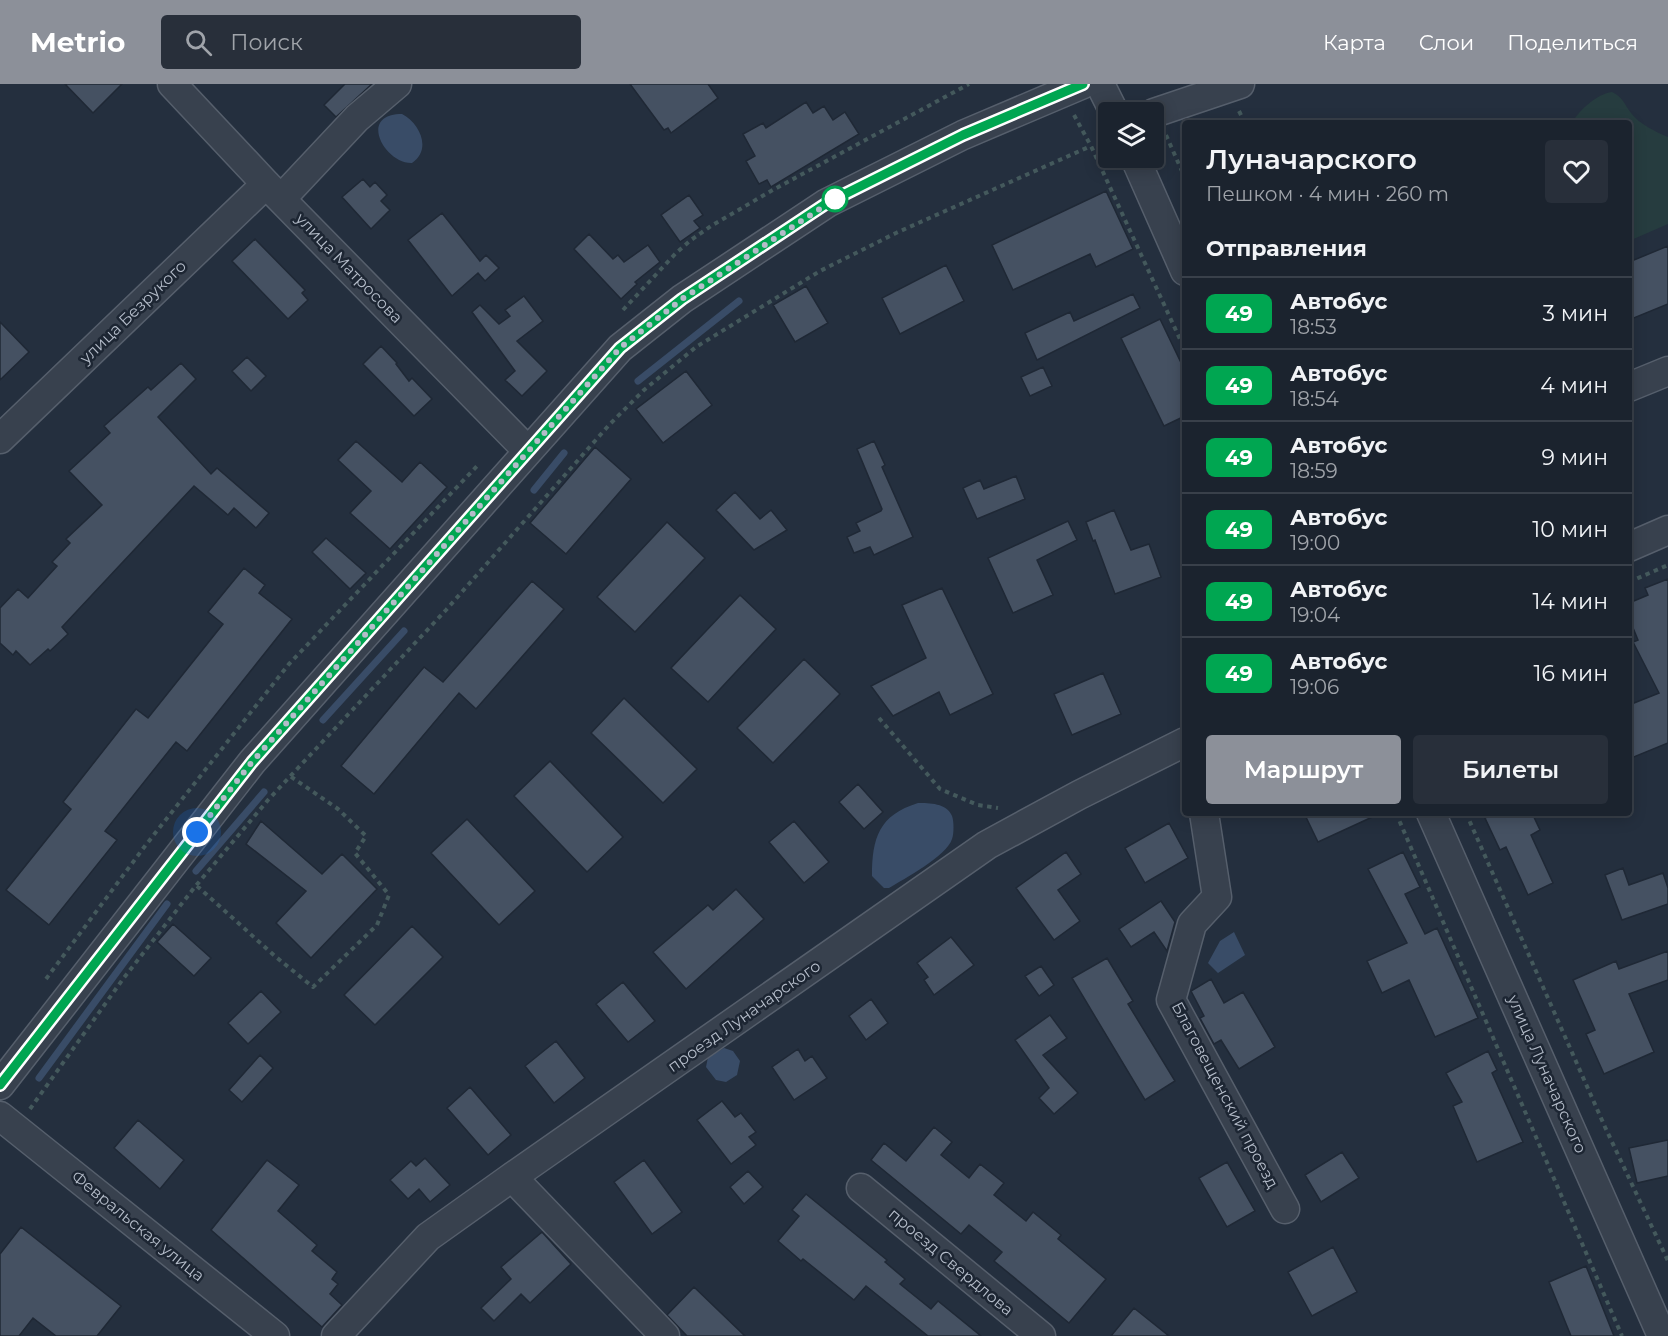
<!DOCTYPE html>
<html lang="ru">
<meta charset="utf-8">
<style>
body{margin:0;font-family:Montserrat,sans-serif;background:#282f3a;color:#f1f3f6;height:100vh;display:flex;flex-direction:column;font-size:22px;white-space:nowrap}
*{box-sizing:border-box;margin:0}
p{font-size:20px;color:#a0a4aa}
.icon{flex:none;width:33px;height:33px;fill:none;stroke:currentColor;stroke-width:2;stroke-linecap:round;stroke-linejoin:round}
.map{position:relative;flex:1;overflow:hidden}
.sheet{position:absolute;left:1182px;top:36px;width:450px;height:696px;display:flex;flex-direction:column;background:#1b232e;border-radius:6px;box-shadow:0 3px 15px #0003,0 0 0 2px #39404a}
.sheet>*{flex:none}
.badge{padding:0 12px;border-radius:9px;font-size:21px;line-height:39px}
.buttons{position:absolute;left:1098px;top:18px;display:grid;gap:12px}
.buttons a{display:grid;place-items:center;width:66px;height:66px;border-radius:6px;background:#1b232e;box-shadow:0 3px 15px #0003,0 0 0 2px #39404a;font-size:30px}
.you{position:absolute;width:30px;height:30px;margin:-15px;border:4px solid #fff;border-radius:50%;background:#1a73e8;box-shadow:0 0 0 9px #1a73e833}
.map>.badge{position:absolute;translate:-50% -50%;box-shadow:0 0 0 3px #fff}
h2{padding:0 24px;font-size:22px;line-height:54px}
.round{display:grid;place-items:center;flex:none;width:63px;height:63px;border-radius:6px;background:#282f3a}
.headline{display:flex;align-items:center;justify-content:space-between;height:102px;padding:0 24px}
h1{font-size:28px;font-weight:600;line-height:45px}
.primary-button{display:flex;gap:12px;margin-top:auto;padding:12px 24px}
.primary-button a{flex:1;height:69px;border-radius:6px;background:#8c9099;color:#fff;font-size:24px;font-weight:600;line-height:69px;text-align:center}
.primary-button a+a{background:#282f3a;color:#f1f3f6}
ul{padding:0;list-style:none}
li{display:flex;align-items:center;gap:18px;height:72px;padding:0 24px;border-top:2px solid #39404a}
li div{flex:1}
li b{display:block;font-size:22px}
li em{font-style:normal}
li .badge{min-width:66px;font-weight:700;text-align:center}
header{display:flex;align-items:center;gap:36px;box-sizing:border-box;height:84px;padding:0 30px;background:#8c9099;color:#fff}
header strong{font-size:28px}
nav{display:flex;gap:33px;margin-inline-start:auto;font-size:21px}
.search{width:420px;height:54px;background:#282f3a;display:flex;align-items:center;gap:15px;box-sizing:border-box;padding:0 21px;border-radius:6px;color:#a0a4aa;font-size:22px}
.map>svg:first-child{display:block}
.green{fill:#263c3f}
.water{fill:#394c67}
.lines{fill:none;stroke-linecap:round;stroke-linejoin:round}
.stream{stroke:#394c67;stroke-width:7}
.building{fill:#455162;stroke:#1f2835;stroke-width:1.5}
.minor-casing{stroke:#565f6c;stroke-width:31}
.path{stroke:#44595c;stroke-width:4;stroke-dasharray:4.5 4.5;stroke-linecap:butt}
.minor{stroke:#38414e;stroke-width:28}
.line-casing{stroke:#fff;stroke-width:14}
.line{stroke:#00a651;stroke-width:9}
.walk{stroke:#b4bcc9;stroke-width:6;stroke-dasharray:0 10.8}
.stop-dot{fill:#fff;stroke:#00a651;stroke-width:3}
.labels{text-anchor:middle;dominant-baseline:central;stroke-width:5;stroke-linejoin:round;paint-order:stroke}
.street-label{font-size:16px;fill:#b4bcc9;stroke:#1d2633}
</style>
<header>
<strong>Metrio</strong>
<div class="search"><svg class="icon" aria-label="search" viewBox="0 0 24 24"><circle cx="10" cy="10" r="6"/><path d="M15 15l6 6"/></svg>Поиск</div>
<nav><a>Карта</a><a>Слои</a><a>Поделиться</a></nav>
</header>
<div class="map">
<svg width="1668" height="1252" viewBox="0 0 1668 1252">
<rect width="100%" height="100%" fill="#242f3e"/>
<!-- green -->
<path class="green" d="M1612 8C1623 13 1624 20 1631 29 1639 40 1656 48 1668 53V140L1629 157V39H1572C1579 26 1597 10 1612 8Z"/>
<!-- water -->
<path class="water" d="M402 30C420 39 432 66 412 79 385 80 357 30 402 30Z
M918 719C929 719 947 719 952 732 954 737 954 750 952 755 947 772 904 795 889 804H884L872 792C872 754 879 731 918 719Z
M1234 848 1245 871 1218 889 1208 879 1220 857Z
M724 964 733 967 740 977 737 991 726 998 716 996 706 983 708 973Z"/>
<g class="lines">
<!-- stream -->
<path class="stream" d="M638 297 739 217
M534 406 564 369
M323 636 404 547
M196 787 264 708
M39 994 167 820"/>
</g>
<!-- building -->
<path class="building" d="M65 0H122L93 29Z
M345 0H372L336 33 324 21Z
M630 0H708L718 14 671 49 668 44 664 46Z
M806 18 813 29 824 22 833 36 845 28 859 50 771 103 767 96 759 100 746 77 755 72 743 50 763 39 766 44Z
M363 95 370 103 375 98 387 111 381 117 390 126 371 145 342 113Z
M1106 107 1133 165 1096 183 1090 170 1013 206 992 161Z
M689 111 703 131 694 137 700 144 680 158 661 131Z
M442 129 480 177 486 171 499 184 485 197 478 189 452 212 408 156Z
M589 150 613 175 618 171 624 178 648 161 660 178 635 198 637 200 621 215 574 165Z
M255 155 305 206 302 209 308 216 288 235 232 177Z
M1668 162V220L1629 236V178Z
M946 181 964 217 900 250 882 214Z
M806 202 828 239 795 258 773 221Z
M1133 210 1140 224 1037 276 1025 249 1070 228 1074 237Z
M524 212 543 237 517 257 547 287 522 312 505 296 515 287 472 228 480 221 499 240 510 232 505 226Z
M1160 235 1185 287V332L1164 342 1121 254Z
M0 238 29 268 0 296Z
M381 262 397 279 396 280 409 297 412 294 432 315 414 332 363 280Z
M247 273 266 292 251 307 232 287Z
M181 279 196 295 158 333 211 390 217 384 269 429 256 444 234 424 228 431 194 402 62 543 68 550 50 567 48 565 30 581 16 567 13 571 0 559V524L18 505 28 514 57 482 52 478 70 459 66 455 102 421 69 387 110 349 104 342 148 303 151 306Z
M1043 283 1052 302 1030 312 1021 293Z
M686 287 712 321 663 359 636 325Z
M356 357 402 398 420 378 447 403 390 465 350 429 371 407 338 376Z
M874 357 885 381 882 383 913 453 874 471 870 463 854 469 847 453 860 447 856 439 881 427 882 425 857 365Z
M595 363 631 395 566 470 530 439Z
M1016 392 1025 415 977 435 963 404 980 396 984 405Z
M735 408 760 435 771 426 787 446 754 466 716 426Z
M1114 426 1131 466 1149 460 1161 493 1115 510 1095 456 1093 457 1086 438Z
M1068 437 1077 456 1037 476 1053 511 1013 529 988 474Z
M667 438 705 474 635 548 597 513Z
M326 454 366 489 350 505 312 468Z
M244 484 265 501 259 509 292 535 187 667 176 658 105 747 117 756 49 841 6 806 71 725 63 718 136 625 148 634 223 540 208 528Z
M1668 495V659L1629 675V621L1659 609 1633 558 1638 556 1629 534V519L1648 511 1645 504Z
M532 497 564 525 476 625 459 609 374 710 341 682 424 583 443 598Z
M942 504 993 610 950 631 939 608 893 632 871 602 926 574 902 521Z
M740 511 776 545 708 618 671 584Z
M804 575 840 610 773 679 737 644Z
M1103 589 1121 630 1072 651 1054 610Z
M624 614 697 685 663 719 591 649Z
M550 677 623 753 587 788 514 712Z
M858 700 883 728 864 745 839 718Z
M1304 729H1381L1318 758Z
M1496 729H1532L1540 746 1531 751 1553 799 1528 811 1506 763 1500 766 1485 734Z
M467 735 535 807 499 841 431 769Z
M261 737 322 790 342 770 377 805 311 874 276 839 306 807 246 760Z
M794 737 829 778 804 799 769 758Z
M1169 739 1188 774 1145 799 1125 764Z
M1066 768 1081 790 1058 806 1080 837 1054 856 1016 804Z
M1403 768 1420 803 1405 810 1425 850 1437 844 1478 934 1435 953 1409 896 1382 909 1367 877 1407 859 1368 785Z
M1623 784 1629 801 1663 789 1668 804V820L1622 836 1605 791Z
M736 805 764 835 686 905 653 868 708 821 713 826Z
M1161 817 1175 838 1167 867 1154 848 1131 863 1119 845Z
M173 840 211 874 194 892 157 858Z
M412 842 443 873 375 941 344 911Z
M951 853 974 881 934 911 924 896 928 893 917 879Z
M1668 867V896L1629 910 1654 968 1604 990 1586 950 1595 946 1573 896 1616 877 1619 885Z
M1107 874 1133 917 1128 920 1175 997 1145 1016 1072 894Z
M1041 882 1054 901 1039 912 1025 892Z
M1211 895 1224 919 1243 908 1275 963 1239 985 1221 956 1214 960 1200 934 1204 932 1191 907Z
M623 898 655 937 628 958 596 920Z
M261 907 281 928 248 960 228 939Z
M871 915 888 939 866 956 849 932Z
M1050 931 1067 954 1043 971 1078 1009 1054 1030 1039 1014 1049 1004 1015 956Z
M556 957 585 994 554 1019 525 982Z
M798 965 805 977 812 972 827 994 794 1016 772 983Z
M1488 967 1497 986 1492 989 1523 1058 1477 1078 1453 1022 1462 1018 1446 989Z
M260 971 273 984 242 1018 229 1006Z
M470 1003 511 1051 488 1071 447 1024Z
M722 1017 735 1033 741 1029 756 1048 749 1053 756 1061 731 1080 697 1036Z
M138 1036 184 1076 160 1105 114 1064Z
M934 1043 952 1058 941 1071 969 1094 980 1080 1004 1099 994 1111 1026 1137 1033 1128 1061 1151 1058 1155 1106 1195 1069 1239 994 1177 1002 1168 969 1141 961 1150 871 1076 884 1059 906 1077Z
M1668 1056V1092L1637 1099 1629 1064Z
M1342 1068 1359 1094 1321 1118 1305 1091Z
M425 1074 450 1101 430 1118 419 1105 408 1115 390 1096 411 1077 416 1082Z
M267 1076 299 1101 278 1127 317 1161 312 1167 337 1188 332 1195 338 1200 330 1210 342 1221 322 1243 211 1146Z
M644 1076 682 1128 652 1150 614 1098Z
M1227 1078 1255 1127 1227 1143 1199 1094Z
M748 1087 763 1103 744 1120 730 1103Z
M806 1110 887 1176 885 1178 905 1195 900 1200 931 1225 938 1217 981 1252H928L866 1202 854 1216 803 1175 801 1177 778 1157 799 1132 792 1126Z
M21 1143 121 1222 97 1252H56L33 1234 19 1252H0V1170Z
M542 1148 571 1180 530 1219 521 1210 494 1237 481 1224 511 1195 501 1183Z
M1333 1163 1357 1208 1312 1232 1288 1188Z
M1586 1182 1614 1252H1571L1549 1198Z
M694 1203 745 1252H687L667 1231Z
M1134 1224 1169 1252H1111Z"/>
<g class="lines">
<!-- minor casing -->
<g class="minor-casing">
<path id="minor" d="M172 0 266 100 528 367
M1100 0 1114 28
M1154 29 1240 0
M1135 74 1185 187
M281 115 357 34 397 0
M1629 303 1668 287
M0 355 266 100
M1629 463 1668 446
M1204 729 1217 813 1192 840 1171 916 1285 1125
M1431 729 1662 1252
M0 1001 252 678 620 264 682 215 827 119 963 51 1083 0
M0 1032 275 1252
M512 1093 665 1252
M861 1104 1041 1252
M336 1252 428 1153 512 1093 987 761 1079 711 1185 658"/>
</g>
<!-- path -->
<path class="path" d="M1239 27 1245 39
M1074 31 1091 62 1185 266
M1166 51 1185 94
M623 226 676 169 691 156 711 142 771 107 969 0
M1629 498 1668 481
M879 634 940 705 978 721 998 724
M1396 729 1622 1252
M1466 729 1605 1043 1668 1177
M197 802 276 873 313 903 377 841 389 811 355 769 366 752 338 725 290 692
M46 895 145 762 289 580 477 382
M30 1025 123 895 194 804 268 716 446 526 609 341 644 306 696 263 820 187 896 149 1091 62"/>
<!-- minor -->
<use href="#minor" class="minor"/>
</g>
<g class="lines">
<!-- line casing -->
<g class="line-casing">
<path id="line" d="M0 1001 252 678 620 264 682 215 827 119 963 51 1083 0"/>
</g>
<!-- line -->
<use href="#line" class="line"/>
<!-- walk -->
<path class="walk" d="M197 748 252 678 620 264 682 215 835 115"/>
</g>
<!-- markers -->
<circle class="stop-dot" cx="835" cy="115" r="12"/>
<g class="labels">
<!-- street labels -->
<g class="street-label">
<text transform="translate(349 184) rotate(46)">улица Матросова</text>
<text transform="translate(133 228) rotate(-44)">улица Безрукого</text>
<text transform="translate(744 932) rotate(-35)">проезд Луначарского</text>
<text transform="translate(1547 990) rotate(66)">улица Луначарского</text>
<text transform="translate(1225 1011) rotate(62)">Благовещенский проезд</text>
<text transform="translate(138 1142) rotate(39)">Февральская улица</text>
<text transform="translate(951 1178) rotate(40)">проезд Свердлова</text>
</g>
</g>
</svg>
<div class="buttons">
<a><svg class="icon" aria-label="layers" viewBox="0 0 24 24"><path d="M12 4l9 5-9 5-9-5zM3 14l9 5 9-5"/></svg></a>
</div>
<div class="you" style="left:197px;top:748px"></div>
<section class="sheet">
<div class="headline"><div><h1>Луначарского</h1><p>Пешком · 4 мин · 260 m</p></div><a class="round"><svg class="icon" aria-label="heart" viewBox="0 0 24 24"><path d="M12 20l-8-8c-3-5 5-10 8-4 3-6 11-1 8 4z"/></svg></a></div>
<h2>Отправления</h2>
<ul>
<li><span class="badge" style="background:#00a651;color:#fff">49</span><div><b>Автобус</b><p>18:53</p></div><em>3 мин</em></li>
<li><span class="badge" style="background:#00a651;color:#fff">49</span><div><b>Автобус</b><p>18:54</p></div><em>4 мин</em></li>
<li><span class="badge" style="background:#00a651;color:#fff">49</span><div><b>Автобус</b><p>18:59</p></div><em>9 мин</em></li>
<li><span class="badge" style="background:#00a651;color:#fff">49</span><div><b>Автобус</b><p>19:00</p></div><em>10 мин</em></li>
<li><span class="badge" style="background:#00a651;color:#fff">49</span><div><b>Автобус</b><p>19:04</p></div><em>14 мин</em></li>
<li><span class="badge" style="background:#00a651;color:#fff">49</span><div><b>Автобус</b><p>19:06</p></div><em>16 мин</em></li>
</ul>
<div class="primary-button"><a>Маршрут</a><a>Билеты</a></div>
</section>
</div>
